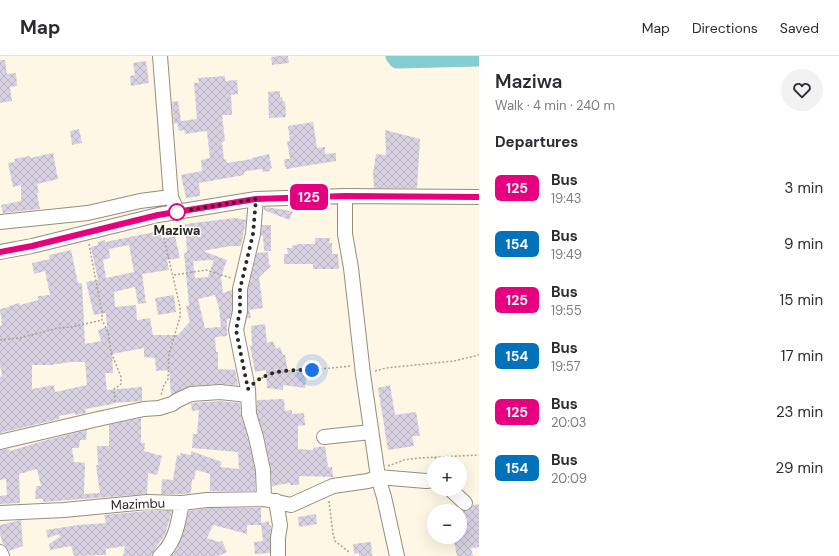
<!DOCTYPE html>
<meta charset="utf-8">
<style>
body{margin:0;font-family:"DM Sans",sans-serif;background:#f2f2f3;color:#2b2b33;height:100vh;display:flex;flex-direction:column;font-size:15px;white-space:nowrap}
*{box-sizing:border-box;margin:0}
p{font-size:13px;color:#7c7c81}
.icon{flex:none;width:22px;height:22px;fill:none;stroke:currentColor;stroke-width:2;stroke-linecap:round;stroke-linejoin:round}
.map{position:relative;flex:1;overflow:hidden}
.sheet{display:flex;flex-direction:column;background:#fff;width:360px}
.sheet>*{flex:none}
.badge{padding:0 8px;border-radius:6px;font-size:14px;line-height:26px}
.controls{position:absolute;left:427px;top:400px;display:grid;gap:8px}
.controls a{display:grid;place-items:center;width:40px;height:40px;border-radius:50%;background:#fff;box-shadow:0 4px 16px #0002;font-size:20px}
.you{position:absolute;width:20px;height:20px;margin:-10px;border:3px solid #fff;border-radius:50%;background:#1a73e8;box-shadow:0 0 0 6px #1a73e833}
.map>.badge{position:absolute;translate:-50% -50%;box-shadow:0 0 0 2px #fff}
h2{padding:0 16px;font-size:15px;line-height:36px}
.round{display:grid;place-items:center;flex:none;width:42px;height:42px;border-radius:21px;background:#f2f2f3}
.head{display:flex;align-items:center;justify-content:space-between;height:68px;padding:0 16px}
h1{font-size:19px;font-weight:600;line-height:30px}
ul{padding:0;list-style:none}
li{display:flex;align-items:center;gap:12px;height:56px;padding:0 16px}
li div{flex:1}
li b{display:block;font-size:15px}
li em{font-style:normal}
li .badge{min-width:44px;font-weight:700;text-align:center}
header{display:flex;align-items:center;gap:24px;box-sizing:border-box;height:56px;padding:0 20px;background:#fff;border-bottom:1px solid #e1e1e2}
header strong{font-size:19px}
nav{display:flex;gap:22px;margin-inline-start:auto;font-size:14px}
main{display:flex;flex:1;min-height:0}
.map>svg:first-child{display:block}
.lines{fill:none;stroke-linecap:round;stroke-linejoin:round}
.river{stroke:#84cdd0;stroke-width:17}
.building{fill:url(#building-cross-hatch);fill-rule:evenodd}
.minor-casing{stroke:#958e7f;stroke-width:16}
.path{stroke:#a8a295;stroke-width:1.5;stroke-dasharray:2 2;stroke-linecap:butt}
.minor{stroke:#fff;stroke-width:14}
.line-casing{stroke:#fff;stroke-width:9}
.line{stroke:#e6007e;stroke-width:6}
.walk{stroke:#292720;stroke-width:4;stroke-dasharray:0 7.2}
.stop-dot{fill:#fff;stroke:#e6007e;stroke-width:2}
.labels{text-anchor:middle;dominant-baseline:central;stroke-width:3;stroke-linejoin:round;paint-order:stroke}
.stop-label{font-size:13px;font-weight:bold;fill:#292720;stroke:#fff}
.street-label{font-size:13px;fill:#292720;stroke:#fff}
</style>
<header>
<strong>Map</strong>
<nav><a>Map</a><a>Directions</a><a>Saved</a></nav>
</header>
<main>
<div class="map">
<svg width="479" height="500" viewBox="0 0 479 500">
<defs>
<pattern id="building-cross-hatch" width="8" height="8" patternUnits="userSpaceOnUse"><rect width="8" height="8" fill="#d7d1e2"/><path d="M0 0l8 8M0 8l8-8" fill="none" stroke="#b9b3c2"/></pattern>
</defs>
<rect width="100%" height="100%" fill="#fff7e6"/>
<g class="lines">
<!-- river -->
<path class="river" d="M394 0 397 4 479 2"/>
</g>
<!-- building -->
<path class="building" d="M278 0H288L289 7 272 9 271 1Z
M0 4H5L7 18 16 17 17 30 10 31 12 45 0 47Z
M146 5 149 27 131 30 130 20 135 19 133 7Z
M225 20V25L237 24 238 38 231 39 232 59H222L225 85 222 86 224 104 226 103 227 107 252 103V102L269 98 272 112 270 113V115L263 116 262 113 247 115 244 116V119L199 127 200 140 186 142 181 119 202 115 201 104 210 102 207 76 206 75 185 78 184 74 179 75 177 67 174 68 172 46 178 45 181 65 197 63 194 27H199L198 22Z
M280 35V42L282 41 283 46 285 45 286 61 269 62 268 36Z
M313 66 317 92 325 91V98L336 97V105L286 113V111H285L284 103H290L287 85H290L288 70Z
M79 73 82 87 72 89 70 75Z
M385 74 420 83 417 132H374L373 117 376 98 386 99Z
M53 97 58 123 37 128 39 137H37L40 153 3 157 1 149 21 145V129L13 131 8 107 15 106 14 103 30 100V102Z
M264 151 286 154 293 156 289 164 264 154Z
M235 162 246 164 241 190H230L203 195 227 204 221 221 223 237 232 234V254L230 263H227V280L215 281 216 296H218V313L235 314 238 329 219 328 190 330 171 339 169 314 156 315 155 302 144 301V292L112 298 113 317H105L107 334 142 331V345L113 347V348L85 353 86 357 75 359V357L59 360V363L0 377V321L2 320 0 309V270L2 269 0 253 9 251V250L19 247 20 249 38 244V240L50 239 45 215 34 218 32 207 50 203 49 199 71 194 78 227H82L85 288 101 285 98 274 107 271 106 257 94 259 86 226 98 224 91 191 98 189V186L105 184V186L160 175 162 183 175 180 180 202 167 204 169 214 142 218 146 247 138 248 135 231 114 236 115 251 136 249 137 264 150 262 153 279H178L190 266 186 250 189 249 184 197 187 196 185 168ZM129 189 134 216 106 222 103 204 110 202 109 193ZM214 204 208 221 195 222 193 205ZM215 239 219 252 221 271 205 272 198 243ZM70 306H85L87 329 55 336 54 329 32 333V309H51Z
M262 169H271V195H264L263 180H261Z
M315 182H330L329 187H332V198H338L339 213H313V208H284V198H288L287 192H292V190L299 188H315Z
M268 196 269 208 271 210 259 221 263 252 249 254 251 262H247L248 234 257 197Z
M174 239 176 256 158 259 155 242Z
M265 268 267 287 273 285 276 293 280 291 283 299H285L288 315 307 317 305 332 283 329V334L267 332 266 314 255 316 250 290H252L251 270Z
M390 329 395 359 416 356 420 380H412L414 390 388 394 378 332Z
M284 343 285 355 292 354V358L304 357 305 369 298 370V393L313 394V392L325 390 328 411H332L333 421 299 420V429H290V427L272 430 271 412 264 379 257 357V344Z
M220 345 240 347 241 360 248 383 255 415V435H210V418L196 414 194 424 192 423 191 437 182 438H161L162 423 173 424 177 399 180 400V397L191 399V395L222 406 220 411 239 413 238 396 192 392 193 378H197L199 354 192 355 191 347Z
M141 362V387H145L144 395 162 400 157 419 148 417 147 438 43 446V443H35L36 430H41L37 413 19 418 20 447 0 448V440L7 439 6 423 0 424V394L9 393 10 395 43 385 87 374 86 384H80L79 392H72L74 406 85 407 84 438 100 437 96 409H98L97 390H109V369Z
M479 448V491L471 492 473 500H457L453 481H460V477L465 476 461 454 468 455 471 452 473 449Z
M208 452H261V467L269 465V469H271L270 497 255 498 254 486 263 485 261 469H247V478L213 469 207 482 219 486 222 485 227 496 218 500H172L177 493 183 479 189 455Z
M147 455H172L165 479 154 494 152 500H123L125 490 106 493V499L74 500 71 490 50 494 49 488 60 481 59 478 48 482 46 474 78 469 106 467 104 459Z
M316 458 317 468 299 471 298 461Z
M21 464 23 490 9 495 3 488 0 478V469Z
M371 486 372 500H359V497L354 498 353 488Z"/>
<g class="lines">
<!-- minor casing -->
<g class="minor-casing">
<path id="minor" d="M160 0 171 141 175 150
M256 143 253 178 240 233V255L236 274 248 333 249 358 256 381 263 414 264 443
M0 166 88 157 140 145 171 141
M0 196 32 190 158 159 256 143 345 140 479 141
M324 381 371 376
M0 386 98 363 144 353 159 352 172 348 178 344 191 338 220 336 248 339
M450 433 465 447
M276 445 280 469 278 482V500
M0 457 64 454 147 446 182 447 207 444 264 443 291 449 333 430 368 425 378 421 363 318 351 212 345 178V140
M0 496 2 500
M160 500C176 486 178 467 182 447
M397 500 384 441 378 421 426 425 434 424"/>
</g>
<!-- path -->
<path class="path" d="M161 170 180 251V261L169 298 168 323 164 329 161 339
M89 188 102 257V264L108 276 111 296 121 321V328L114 333 115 347
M174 219 206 214 231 222
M0 284 20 282 58 272 72 271 102 264
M375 315 386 312 454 305 479 299
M258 324 272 317 287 315 332 312 350 310
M435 401 436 407
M388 410 404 404 419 402 479 399
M329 445 333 478 335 485 349 496"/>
<!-- minor -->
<use href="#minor" class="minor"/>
</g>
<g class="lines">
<!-- line casing -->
<g class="line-casing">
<path id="line" d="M0 196 32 190 158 159 256 143 345 140 479 141"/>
</g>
<!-- line -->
<use href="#line" class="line"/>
<!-- walk -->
<path class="walk" d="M177 156 256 143 253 178 240 233V255L236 274 248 333C266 313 287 314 312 314"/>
</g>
<!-- markers -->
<circle class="stop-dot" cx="177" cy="156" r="8"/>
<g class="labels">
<!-- stop labels -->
<g class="stop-label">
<text x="177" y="174">Maziwa</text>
</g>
<!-- street labels -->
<g class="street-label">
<text transform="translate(138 448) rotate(-2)">Mazimbu</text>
</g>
</g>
</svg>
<div class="controls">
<a>+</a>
<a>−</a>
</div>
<div class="you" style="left:312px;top:314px"></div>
<b class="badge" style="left:309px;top:141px;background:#e6007e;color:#fff">125</b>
</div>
<section class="sheet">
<div class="head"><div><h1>Maziwa</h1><p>Walk · 4 min · 240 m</p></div><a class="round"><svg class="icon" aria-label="heart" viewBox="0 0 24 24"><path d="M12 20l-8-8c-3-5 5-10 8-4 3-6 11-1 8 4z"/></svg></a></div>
<h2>Departures</h2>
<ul>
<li><span class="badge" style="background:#e6007e;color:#fff">125</span><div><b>Bus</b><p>19:43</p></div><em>3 min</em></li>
<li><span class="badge" style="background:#0072bc;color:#fff">154</span><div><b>Bus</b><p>19:49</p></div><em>9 min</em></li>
<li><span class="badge" style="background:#e6007e;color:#fff">125</span><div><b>Bus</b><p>19:55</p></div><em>15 min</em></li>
<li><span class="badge" style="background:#0072bc;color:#fff">154</span><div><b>Bus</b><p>19:57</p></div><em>17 min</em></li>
<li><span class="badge" style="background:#e6007e;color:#fff">125</span><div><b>Bus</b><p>20:03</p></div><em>23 min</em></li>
<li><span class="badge" style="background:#0072bc;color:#fff">154</span><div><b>Bus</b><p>20:09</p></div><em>29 min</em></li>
</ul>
</section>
</main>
